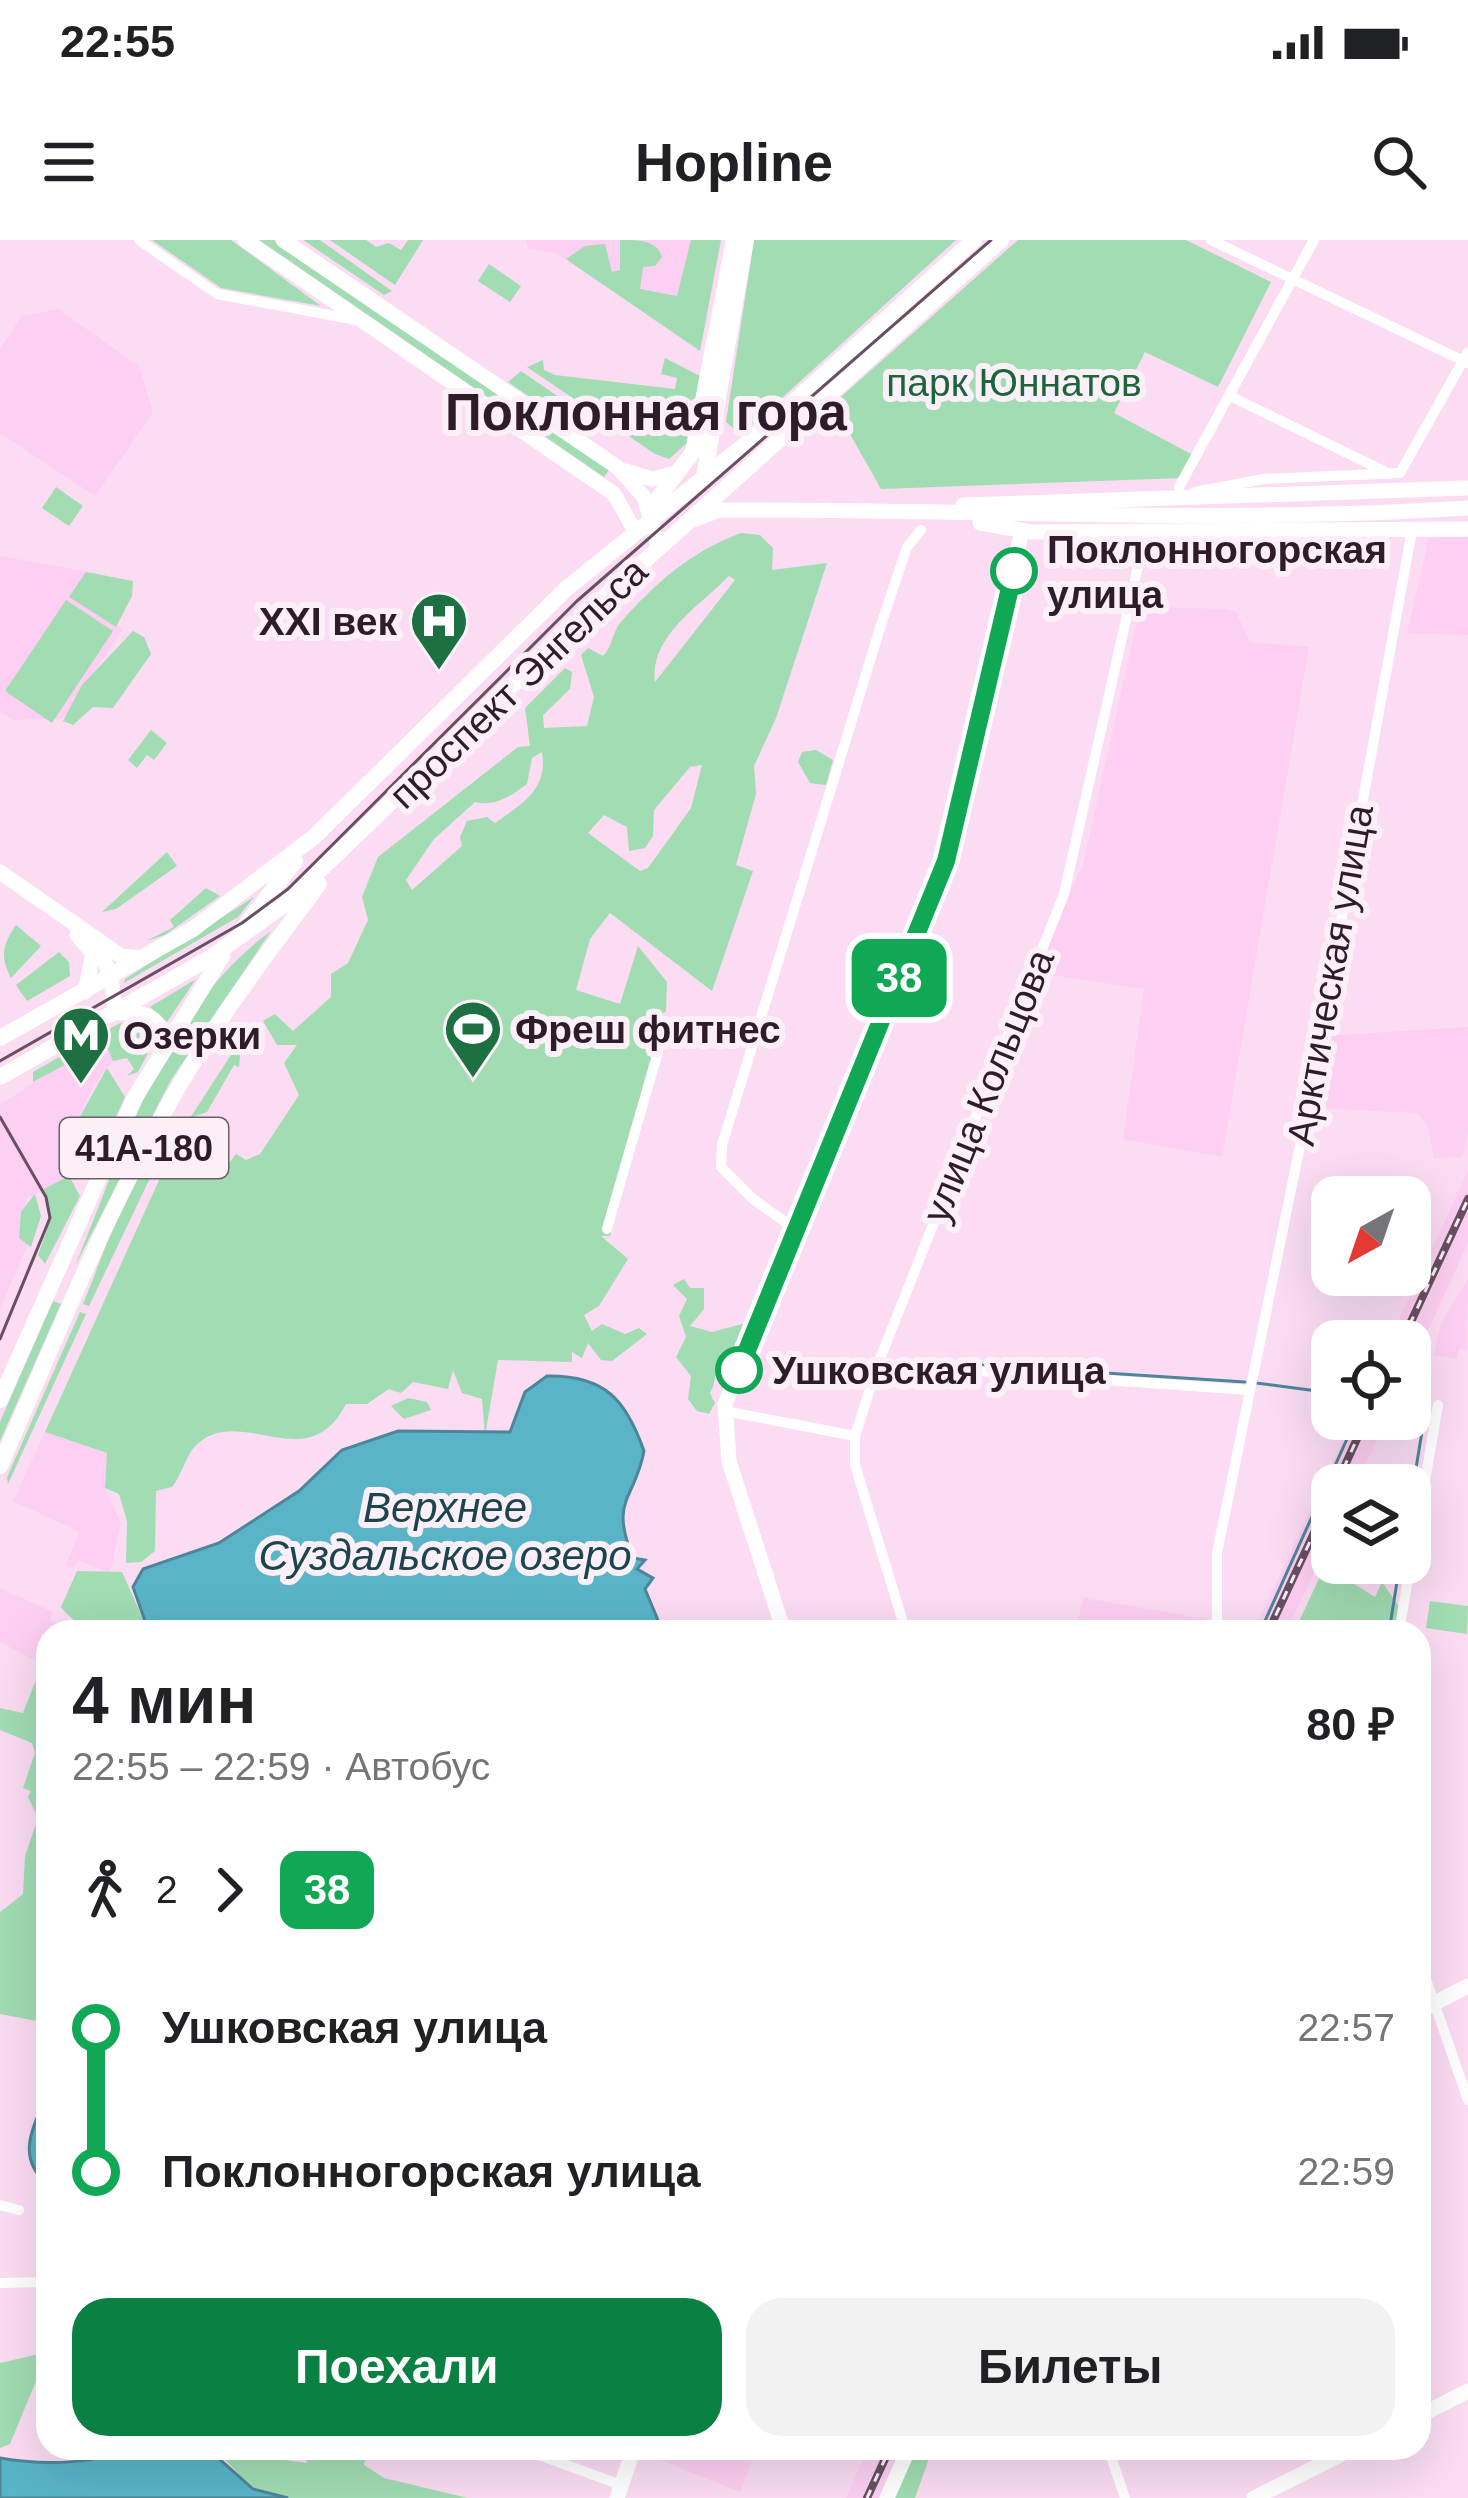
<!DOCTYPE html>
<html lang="ru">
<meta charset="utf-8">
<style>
body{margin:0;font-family:Helvetica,sans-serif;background:#f2f2f2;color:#202124;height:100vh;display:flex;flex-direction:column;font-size:45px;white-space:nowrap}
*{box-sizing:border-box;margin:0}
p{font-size:39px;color:#757577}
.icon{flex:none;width:66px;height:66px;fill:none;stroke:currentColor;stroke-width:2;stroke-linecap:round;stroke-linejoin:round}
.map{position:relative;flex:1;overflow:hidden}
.panel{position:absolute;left:36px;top:1380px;width:1395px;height:840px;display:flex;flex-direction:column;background:#fff;border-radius:36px;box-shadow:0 12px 48px #0002}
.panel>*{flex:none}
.badge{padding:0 24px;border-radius:18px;font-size:42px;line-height:78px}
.needle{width:78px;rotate:220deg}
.buttons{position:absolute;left:1311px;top:936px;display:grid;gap:24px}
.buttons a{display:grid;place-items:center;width:120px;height:120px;border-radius:24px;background:#fff;box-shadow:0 12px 48px #0002;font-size:60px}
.map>.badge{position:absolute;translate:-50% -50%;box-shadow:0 0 0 6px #fff}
.legs{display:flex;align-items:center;gap:18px;height:132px;padding:0 36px;font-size:39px}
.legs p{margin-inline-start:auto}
.overview{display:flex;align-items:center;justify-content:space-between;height:204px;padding:0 36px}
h1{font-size:66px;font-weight:600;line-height:90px}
.primary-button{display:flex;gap:24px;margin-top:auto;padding:24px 36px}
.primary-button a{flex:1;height:138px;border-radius:36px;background:#0b8043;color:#fff;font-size:48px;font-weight:600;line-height:138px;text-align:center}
.primary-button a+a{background:#f2f2f2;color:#202124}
ul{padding:0 36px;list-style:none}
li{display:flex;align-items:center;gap:42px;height:144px;font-size:45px}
li i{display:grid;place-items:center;width:18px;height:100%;margin:0 15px;background:currentColor}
li i::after{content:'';width:30px;height:30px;margin:-15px;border:9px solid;border-radius:50%;background:#fff}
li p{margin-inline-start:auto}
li:first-child i{background:linear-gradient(#0000 50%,currentColor 0)}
li:last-child i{background:linear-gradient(currentColor 50%,#0000 0)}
.status{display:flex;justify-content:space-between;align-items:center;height:84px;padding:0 60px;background:#fff;direction:ltr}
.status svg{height:33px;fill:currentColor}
header{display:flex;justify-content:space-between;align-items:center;height:156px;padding:0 36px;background:#fff;font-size:54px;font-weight:600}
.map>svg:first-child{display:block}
.built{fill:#fdcff2}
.green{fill:#a1dcb3;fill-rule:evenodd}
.water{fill:#59b4c8;stroke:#4c8699;stroke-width:3}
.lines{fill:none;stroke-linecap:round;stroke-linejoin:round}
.stream{stroke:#4c8699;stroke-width:3}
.street{stroke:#fff;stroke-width:10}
.secondary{stroke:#fff;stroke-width:15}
.primary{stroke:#fff;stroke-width:16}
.tram{stroke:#675061;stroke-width:3}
.rail-casing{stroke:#675061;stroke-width:8}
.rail{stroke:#fbf0f8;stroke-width:3;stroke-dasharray:9;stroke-linecap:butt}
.line-1-casing{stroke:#fff;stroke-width:27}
.line-1{stroke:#10a855;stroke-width:18}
.stop-1-dot{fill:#fff;stroke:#10a855;stroke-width:6}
.labels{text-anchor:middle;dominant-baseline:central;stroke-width:12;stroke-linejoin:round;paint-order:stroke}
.shield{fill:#fbf0f8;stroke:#6c5c68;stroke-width:3}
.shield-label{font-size:36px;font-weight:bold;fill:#2f1c2b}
.park-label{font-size:39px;fill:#1c643b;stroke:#fbf0f8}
.stop-label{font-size:39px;font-weight:bold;fill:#2f1c2b;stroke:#fbf0f8;text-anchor:start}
.poi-label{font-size:39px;font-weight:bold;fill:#2f1c2b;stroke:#fbf0f8;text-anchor:start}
.street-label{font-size:39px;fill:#2f1c2b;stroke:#fbf0f8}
.water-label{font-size:42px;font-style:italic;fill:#1b444d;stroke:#fbf0f8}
.district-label{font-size:51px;font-weight:bold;fill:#2f1c2b;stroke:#fbf0f8}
</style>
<div class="status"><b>22:55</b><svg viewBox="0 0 49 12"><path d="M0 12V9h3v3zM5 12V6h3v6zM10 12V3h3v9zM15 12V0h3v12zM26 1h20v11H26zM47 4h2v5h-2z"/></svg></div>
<header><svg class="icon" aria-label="menu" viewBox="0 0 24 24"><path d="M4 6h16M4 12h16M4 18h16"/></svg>Hopline<svg class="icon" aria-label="search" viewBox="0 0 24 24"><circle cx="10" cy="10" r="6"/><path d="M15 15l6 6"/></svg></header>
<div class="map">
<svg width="1468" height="2258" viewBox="0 0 1468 2258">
<rect width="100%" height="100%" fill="#fbdcf3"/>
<!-- built -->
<path class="built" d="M526 0H721L700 111 556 13 528 8Z
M58 69 139 126 153 172 95 256 0 193V109L22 76Z
M1468 297V395L1407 393 1429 298Z
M0 316 99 334 94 370 123 389 64 478 13 480 0 471Z
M1140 367 1227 369 1236 372 1250 402 1309 407 1222 917 1123 899 1144 749 1039 733V728L1083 624Z
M1468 787V893L1462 917 1434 918 1429 889 1417 873 1312 868 1324 796Z
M105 805 113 821 95 843 67 900 82 929 26 959 19 998 28 1004 0 1068V865L69 819Z
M1468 931V1003L1410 1130V1101H1389Z
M1468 1039 1467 1110 1459 1109 1457 1119 1434 1115 1441 1083Z
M1353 1179H1387L1356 1245H1332V1295L1286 1392H1253Z
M45 1192 107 1213 105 1248 121 1284 110 1333 78 1320 73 1329 65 1326 80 1292 13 1261Z
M0 1348 53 1372 49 1380 67 1388 48 1392V1418L42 1424 0 1402Z
M1084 1358 1202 1378 1214 1381 1211 1392H1074Z
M648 2208H742L755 2213 740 2252 645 2214Z
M868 2208H907L884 2258H846Z"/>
<!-- green -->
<path class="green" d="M152 0H231L321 66 221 48Z
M259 0H274L609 230 604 237Z
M303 0H320L392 51 384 55Z
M330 0H366L376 7 389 3 401 10 408 0H423L395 45Z
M620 0C639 0 657 0 662 17L655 26 643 27 640 49 677 56 691 0H721L700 111 566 19 585 6 605 4 612 32 620 30Z
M754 0H956L752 185 738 192 726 182Z
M1018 0H1186L1271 42 1218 147 1145 112 1114 173 1193 215 1181 238 881 249 833 164Z
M489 24 521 46 510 62 478 41Z
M665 118 700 136 687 203 669 219 655 214 527 127 543 120 544 130 555 135 675 149 677 138 661 134Z
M521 131 575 168 566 182 508 142Z
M56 247 83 266 69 286 42 268Z
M741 293 760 295 773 308 772 330 827 323 776 478 754 526 756 554 736 625 753 631 712 751 610 673 590 699 576 750 620 764 638 706 667 742 666 771 655 780 662 785 659 826 610 996H601L628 1019 599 1066 584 1075 592 1091 602 1084 625 1094 639 1088 647 1094 612 1121 601 1120 588 1103 582 1118 572 1112V1122L498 1120 485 1196 482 1159 462 1153 453 1130 448 1149 413 1142 401 1153 389 1149 367 1164H346C307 1240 241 1162 196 1205 186 1215 182 1235 172 1247L156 1251 155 1311 141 1322 126 1323 127 1281 119 1254 105 1248 107 1213 45 1192 179 896 190 898 227 926 236 914 246 920 260 914 299 855 284 823 297 805H277L263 781 275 774 293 791 331 757V734L348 723 368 680 362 657 378 617 518 507 530 506 525 468 565 428 572 432 570 449 543 475 544 488 587 486 594 457 581 415 588 408 603 416C613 406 612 393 620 383 654 344 690 312 741 293ZM729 336 735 340 655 442C649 396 700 366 729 336ZM542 512C548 550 523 563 495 583L487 577 467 581 460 597 462 606 412 650 406 640 434 599 475 562C495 567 511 556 527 544L532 518ZM702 525 691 568 648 628 640 631 588 593 604 575 627 587 629 611 645 608 653 596 654 570 690 527Z
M86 332 133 341 132 356 116 387 69 357Z
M66 360 113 391 52 483 5 451Z
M133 391 144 397 151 414 113 468 93 467 73 485 63 481 82 445Z
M151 490 167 503 154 520 147 515 137 528 128 520Z
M816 510 833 520 826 545 810 543 798 522 802 512Z
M167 612 177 626 116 669 102 672Z
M206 648 220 656 165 695 146 701 174 687 170 680Z
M254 657 238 677 124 743 125 739Z
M16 685 41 706 11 738C0 716 2 706 16 685Z
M271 691 171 840 75 1026C124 908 165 768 271 691Z
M59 712 69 722 70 736 27 761 16 745Z
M196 739 167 782 150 767Z
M134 776 145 778 157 796 138 832 127 836 134 829 127 818 113 821 104 800 107 790Z
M244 795 251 803 249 811 240 815 239 827 234 825 207 872 190 878Z
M87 801 98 807 33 842V832Z
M107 828 125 857 92 928 84 931 67 900Z
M171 894 89 1066 83 1064C99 1027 138 910 171 894Z
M69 936 80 956 45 1024 38 1015 51 978 44 949Z
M35 954 41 976 31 1007 19 998 21 972Z
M684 1039 690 1048H704V1069L690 1086 712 1092 742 1084 749 1088 738 1112 721 1116C713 1127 718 1140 710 1153L715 1163 709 1174 697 1171 688 1159 691 1136 676 1117 686 1097 679 1076 687 1059 673 1045Z
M53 1061 61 1064 0 1201V1182Z
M80 1072 86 1074 8 1244 7 1237Z
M408 1158 427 1162 431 1170 404 1179 391 1166Z
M1325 1326 1375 1357 1382 1342 1400 1368 1396 1392H1294Z
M77 1331 122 1332 149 1392C114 1392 84 1397 61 1367Z
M1430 1361 1468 1366 1467 1394 1426 1388Z
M45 1417 48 1418V1783L0 1774V1672L23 1654 25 1616 38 1578 28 1557 31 1551 23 1548 35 1513 32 1503 0 1490V1468L23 1473Z
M48 2112 10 2204 0 2208V2123Z
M214 2208H272L266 2217 306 2223 310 2213 295 2208H337L336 2221 341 2208H368L364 2225 384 2238 468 2258H288L253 2249Z
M915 2208 931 2213 915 2258H893Z"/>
<!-- water -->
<path class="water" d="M547 1136C605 1135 626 1160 644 1211 635 1260 609 1259 633 1318L645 1320 637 1329 653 1338 645 1349 663 1392H149L133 1347 143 1329 219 1303 299 1251 342 1210 398 1191 510 1192 525 1152Z
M48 1851V1945C14 1916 34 1887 48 1851Z
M143 2208H207L253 2249 288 2258H0V2218C51 2227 94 2222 143 2208Z"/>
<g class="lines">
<!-- stream -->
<path class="stream" d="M901 1120 1245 1142
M1256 1143 1332 1153
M1410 1153 1427 1161 1410 1265
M1260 1392 1356 1179
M1389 1392 1400 1323"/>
<!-- street -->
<path class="street" d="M139 0 217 54 356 80
M1211 0 1468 123
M1230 156 1390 234
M1179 247 1314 0
M1195 252 1263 239 1400 233 1468 112
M607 989 658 812V793
M795 989 753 959 721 927 722 905 881 385 907 307 921 290
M878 1124 1249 1150
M725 1171 855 1196
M906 1392 855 1225V1196L878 1124 1064 654 1146 291
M1217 1392V1313L1301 901 1412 290
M1399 1392 1438 1165
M1419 1719 1468 1860
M0 1965 19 1970
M0 2043 48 2042
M520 2208 621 2245
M1108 2208 1125 2258"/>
<!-- secondary -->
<path class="secondary" d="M245 0 614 254 635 291
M283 0 617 227 644 257 659 308
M626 231 652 239 677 233
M963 265 1468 248
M696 279 719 270C969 269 1219 284 1468 268
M980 283 1032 292 1468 289
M0 632 121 716 142 718
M77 695 93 714 85 752
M96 701 111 737 115 772
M784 1392 729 1221 725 1164 946 621 1022 291
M1419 1771 1468 1746
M1419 2176 1468 2151
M617 2258 634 2208
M887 2258 909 2208
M1254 2258 1354 2208"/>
<!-- primary -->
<path class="primary" d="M704 237 746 0
M652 275 658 258 693 212 734 0
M241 691 295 621
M115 772C141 772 162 774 164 804
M0 798 193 689 314 597 566 349 753 198 974 0
M0 837 208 719 284 665 599 362 1001 0
M0 1160 134 859 222 716
M0 1226C56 1098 108 967 179 846 220 775 270 710 319 644"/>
<!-- tram -->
<path class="tram" d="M0 821 242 683 288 649 577 361 991 0
M0 877 46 957 50 978 0 1099"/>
<!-- rail casing -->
<g class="rail-casing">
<path id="rail" d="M1402 1101 1468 959
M1336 1245 1366 1179
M1268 1392 1332 1254
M867 2258 890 2208"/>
</g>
<!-- rail -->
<use href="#rail" class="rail"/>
</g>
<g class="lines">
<!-- line-1 casing -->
<g class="line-1-casing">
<path id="line-1" d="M739 1130 946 621 1014 331"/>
</g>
<!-- line-1 -->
<use href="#line-1" class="line-1"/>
</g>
<!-- icons -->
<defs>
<g id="hospital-pin" transform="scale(3)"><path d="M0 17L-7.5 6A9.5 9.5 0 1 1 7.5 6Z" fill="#1d7042" stroke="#fbf0f8"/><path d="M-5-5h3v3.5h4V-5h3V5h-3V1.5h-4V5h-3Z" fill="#fff"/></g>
<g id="stadium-pin" transform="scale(3)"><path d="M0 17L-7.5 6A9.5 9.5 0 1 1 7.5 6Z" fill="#1d7042" stroke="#fbf0f8"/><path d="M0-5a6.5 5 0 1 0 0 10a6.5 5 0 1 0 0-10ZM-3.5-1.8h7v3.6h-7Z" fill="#fff"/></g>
<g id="metro-pin" transform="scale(3)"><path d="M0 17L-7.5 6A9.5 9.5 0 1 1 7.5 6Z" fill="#1d7042" stroke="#fbf0f8"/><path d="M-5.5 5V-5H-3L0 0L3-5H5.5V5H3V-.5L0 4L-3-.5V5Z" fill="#fff"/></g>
</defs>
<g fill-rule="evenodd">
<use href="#hospital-pin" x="439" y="381"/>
<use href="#stadium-pin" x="473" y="789"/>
<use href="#metro-pin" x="81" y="795"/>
</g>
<!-- markers -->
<g class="stop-1-dot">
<circle cx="1014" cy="331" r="21"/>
<circle cx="739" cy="1130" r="21"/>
</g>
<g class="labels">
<!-- shield labels -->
<rect class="shield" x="60" y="878" width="168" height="60" rx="9"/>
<g class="shield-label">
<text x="144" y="908">41А-180</text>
</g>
<!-- park labels -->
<g class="park-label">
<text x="1014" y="142">парк Юннатов</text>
</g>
<!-- stop labels -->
<g class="stop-label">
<text x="1047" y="309">Поклонногорская<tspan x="1047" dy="45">улица</tspan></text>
<text x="772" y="1130">Ушковская улица</text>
</g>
<!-- poi labels -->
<g class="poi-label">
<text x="397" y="381" text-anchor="end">XXI век</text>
<text x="515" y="789">Фреш фитнес</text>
<text x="123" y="795">Озерки</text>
</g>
<!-- street labels -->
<g class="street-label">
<text transform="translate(518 443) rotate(-44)">проспект Энгельса</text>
<text transform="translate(1330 735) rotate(-80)">Арктическая улица</text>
<text transform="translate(988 846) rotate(-68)">улица Кольцова</text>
</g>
<!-- water labels -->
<g class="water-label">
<text x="445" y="1267">Верхнее<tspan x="445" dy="48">Суздальское озеро</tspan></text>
</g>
<!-- district labels -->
<g class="district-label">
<text x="646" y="172">Поклонная гора</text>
</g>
</g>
</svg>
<div class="buttons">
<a><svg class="needle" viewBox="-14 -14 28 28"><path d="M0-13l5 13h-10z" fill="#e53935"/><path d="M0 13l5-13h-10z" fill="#757577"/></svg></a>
<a><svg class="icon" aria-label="locate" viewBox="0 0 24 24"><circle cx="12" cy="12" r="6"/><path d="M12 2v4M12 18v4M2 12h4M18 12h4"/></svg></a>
<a><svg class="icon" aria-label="layers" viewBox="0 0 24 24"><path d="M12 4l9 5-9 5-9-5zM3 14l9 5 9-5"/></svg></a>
</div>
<b class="badge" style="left:899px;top:738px;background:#10a855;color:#fff">38</b>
<section class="panel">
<div class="overview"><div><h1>4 мин</h1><p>22:55 – 22:59 · Автобус</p></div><b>80 ₽</b></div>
<div class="legs"><svg class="icon" aria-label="walk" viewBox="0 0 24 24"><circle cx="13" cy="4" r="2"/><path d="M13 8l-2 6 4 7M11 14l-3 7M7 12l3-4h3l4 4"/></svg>2<svg class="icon" aria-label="forward" viewBox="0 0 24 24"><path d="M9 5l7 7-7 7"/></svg><b class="badge" style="background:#10a855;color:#fff">38</b></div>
<ul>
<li><i style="color:#10a855"></i><b>Ушковская улица</b><p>22:57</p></li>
<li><i style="color:#10a855"></i><b>Поклонногорская улица</b><p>22:59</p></li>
</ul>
<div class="primary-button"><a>Поехали</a><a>Билеты</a></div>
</section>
</div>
